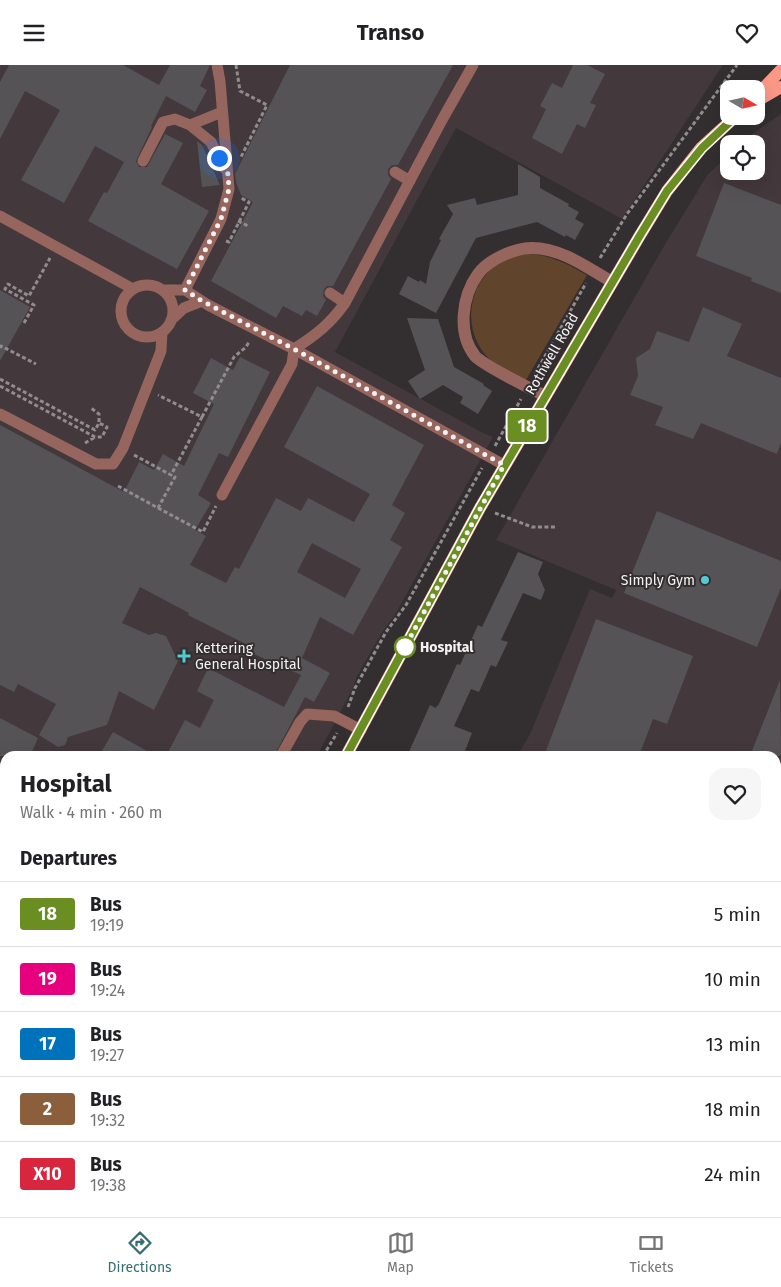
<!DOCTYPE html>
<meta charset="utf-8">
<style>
body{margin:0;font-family:"Fira Sans",sans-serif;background:#f6f6f6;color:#202124;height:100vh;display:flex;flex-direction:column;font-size:19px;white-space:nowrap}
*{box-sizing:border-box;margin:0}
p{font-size:16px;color:#757577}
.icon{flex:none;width:28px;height:28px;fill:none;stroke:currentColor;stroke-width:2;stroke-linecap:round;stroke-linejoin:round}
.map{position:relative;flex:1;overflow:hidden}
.sheet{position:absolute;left:0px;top:686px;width:781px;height:466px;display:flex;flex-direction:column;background:#fff;border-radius:15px 15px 0 0;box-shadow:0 5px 20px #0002}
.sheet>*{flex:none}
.badge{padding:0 10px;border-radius:4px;font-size:18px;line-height:32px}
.needle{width:32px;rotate:99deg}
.buttons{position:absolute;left:720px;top:15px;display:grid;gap:10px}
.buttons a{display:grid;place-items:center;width:45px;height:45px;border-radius:10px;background:#fff;box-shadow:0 5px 20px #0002;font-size:25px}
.you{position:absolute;width:25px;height:25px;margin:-12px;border:4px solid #fff;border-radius:50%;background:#1a73e8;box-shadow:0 0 0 8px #1a73e833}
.map>.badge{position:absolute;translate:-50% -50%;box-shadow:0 0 0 2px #fff}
h2{padding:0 20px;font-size:19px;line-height:45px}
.round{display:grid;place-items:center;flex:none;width:52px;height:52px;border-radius:15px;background:#f6f6f6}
.headline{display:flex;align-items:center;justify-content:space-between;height:85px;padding:0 20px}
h1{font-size:24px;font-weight:700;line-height:38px}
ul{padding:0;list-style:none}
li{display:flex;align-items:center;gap:15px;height:65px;padding:0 20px;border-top:1px solid #e0e0e0}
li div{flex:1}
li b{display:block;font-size:19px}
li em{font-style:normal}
li .badge{min-width:55px;font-weight:700;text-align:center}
header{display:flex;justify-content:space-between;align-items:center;height:65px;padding:0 20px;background:#fff;font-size:22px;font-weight:700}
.tabs{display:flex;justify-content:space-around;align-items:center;height:70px;border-top:1px solid #e0e0e0;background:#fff;font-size:14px;color:#757577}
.tabs a{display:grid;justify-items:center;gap:2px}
.tabs .selected{color:#366e73}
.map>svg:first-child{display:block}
.built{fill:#43383b}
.green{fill:#60442b}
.forest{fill:#805227}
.building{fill:#565356;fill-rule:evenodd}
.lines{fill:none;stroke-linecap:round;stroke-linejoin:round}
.path{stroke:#918c8d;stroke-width:3;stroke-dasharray:4 2.5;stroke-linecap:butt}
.lane{stroke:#96655d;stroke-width:11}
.street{stroke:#96655d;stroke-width:12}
.primary{stroke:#fc9888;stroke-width:12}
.line-casing{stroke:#fff;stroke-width:11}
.line{stroke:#6b8e23;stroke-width:8}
.walk{stroke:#f5f1f2;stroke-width:5;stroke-dasharray:0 9}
.poi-dot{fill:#51ccd4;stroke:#332e2f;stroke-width:2}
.stop-dot{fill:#fff;stroke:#6b8e23;stroke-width:2.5}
.labels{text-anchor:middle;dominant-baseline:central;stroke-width:4;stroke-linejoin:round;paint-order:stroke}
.street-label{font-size:14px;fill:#f5f1f2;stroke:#332e2f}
.poi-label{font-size:14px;fill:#f5f1f2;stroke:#332e2f;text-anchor:end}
.stop-label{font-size:14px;font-weight:bold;fill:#f5f1f2;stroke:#332e2f;text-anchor:start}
</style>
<header><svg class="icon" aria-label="menu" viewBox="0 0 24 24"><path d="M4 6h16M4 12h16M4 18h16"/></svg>Transo<svg class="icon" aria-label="heart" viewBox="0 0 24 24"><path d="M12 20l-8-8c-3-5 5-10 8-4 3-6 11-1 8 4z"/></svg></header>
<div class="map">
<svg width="781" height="1152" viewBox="0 0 781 1152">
<rect width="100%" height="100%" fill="#332e2f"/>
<!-- built -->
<path class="built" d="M0 0H723L622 154 456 63 335 287 481 367 493 372 395 550 381 569 356 613 353 623 317 691H5V1148L0 1152Z
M781 49V1152H561L562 1148H776V691H517L530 669 590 524 612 533 616 525 496 475 664 181 708 109 729 90V106H756V79H741L752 69Z"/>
<!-- green -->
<path class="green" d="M527 189C550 189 567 199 587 210L526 315C516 310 504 306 495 299 466 277 464 236 486 209 490 205 495 199 500 196 508 192 519 191 527 189Z"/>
<!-- forest -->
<path class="forest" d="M0 1091 5 1092V1148H38L35 1152H0Z"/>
<!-- building -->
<path class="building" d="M9 0H123L159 20 170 0H210L200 21 207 25 195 47 166 31 151 61 152 62 136 96 139 102H147L165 69 183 78 161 119 209 146 177 204 88 156 104 127 107 128 124 97 95 81 64 138 21 115 60 45 25 26 0 74V17Z
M290 0H453L398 100H392L388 104V110L391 114 333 221H327L324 224 323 231 326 235 317 251 306 245 302 251 283 241 276 253 211 216 253 137 241 130 236 117 235 109Z
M573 0H587L605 9 590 38 596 40 585 63 577 59 562 89 532 73 546 44 540 41 552 18 562 23Z
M197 76 202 80 220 120 202 122Z
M518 99 540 112V123L569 139 568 141 579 147 575 154 584 159 575 175 566 170 565 172 537 157 476 173 436 248 399 229 408 211 419 217 420 215 426 219 430 197 441 175 439 174 453 149 447 140 475 133 477 140 518 130Z
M724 118 781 140V228L751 216 752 213 696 191Z
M0 225 30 242 0 296Z
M703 242 742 259 727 291 781 313V378L777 389 701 358 693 374 655 360 663 342 630 330 638 311 636 293 650 284 657 266 689 277Z
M407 253 438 254 454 302 484 319 483 320 492 326 478 349 460 338 463 332 443 320 420 334 408 316 425 305Z
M240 292 270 307 228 392 219 388 198 430 211 438 195 465 206 471 190 500 226 518 235 502 239 504 276 433 301 446 308 433 354 457 370 429 284 382 317 321 424 380 392 440 405 448 390 475 402 482 353 570 320 552 302 593 330 608 314 637 305 632 274 691H166L185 655 200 663 214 635 197 626 208 603 284 642 301 610 247 586 250 581 188 550 189 548 140 522 122 558 149 570 156 568 166 571 178 596 154 645 119 626 107 660 68 672 65 680 58 682 39 670 56 639 18 619 14 627 0 620V360L124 427 139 397 154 405 163 389 184 401 214 339 193 328 211 293 233 305ZM312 478 361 504 345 533 297 507Z
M657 446 781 496V523L757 582 624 528Z
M518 487 543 497 538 509 545 525 541 535 523 528 501 575 508 577 496 602 491 600 479 627 471 624 454 661 472 668 463 691H407L430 640 436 643 437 640 438 641 457 599 460 600 478 560 482 562Z
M596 554 693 591 667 659 653 654 639 691H544Z
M780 615 781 691H750Z
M0 653 38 673 30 691H0Z
M113 667 156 691H99Z"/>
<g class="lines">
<!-- path -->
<path class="path" d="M236 0 240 26 267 40 241 92
M238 156 248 161
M226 176 229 177 249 137 241 133
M600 193 627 149 737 0
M24 258 34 240 5 224 8 219 29 231 50 193
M0 283 1 281 36 299
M535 309 586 218
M0 314 95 365 99 358V349L91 343
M0 321 95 372H102L107 362 99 358
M202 352 234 292 246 282 249 277
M85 378 95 372
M495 381 521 334
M134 390 171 410 202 352 158 330
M118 421 158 443 175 412 171 410
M158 443 203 467 216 441
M495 448 532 462H556
M348 642 355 623 386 567 406 540 482 403
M323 691 337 668
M776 1084H781"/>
<!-- lane -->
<path class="lane" d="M190 60 222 47
M143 96 163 57 175 54 190 60 211 77 224 103
M395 107 410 116
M0 151 133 224
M121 246a26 26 0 1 1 52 0a26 26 0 1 1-52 0Z
M163 225H185L208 240 294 284 504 400
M185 225 221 154 229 124 220 16 217 0
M330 228 345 238
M171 255 184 243 202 236
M294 284C316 270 330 259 345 238L442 55 473 0
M0 349 96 399H113L123 383 161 286 162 267
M222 430 292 299 294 284
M281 691 300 657 307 649 334 651 361 665
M0 944 5 929
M0 957 5 959
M776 1034H781
M198 1152 199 1148"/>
<!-- street -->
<path class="street" d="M545 331C530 323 484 301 475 291 457 268 462 231 478 209 489 194 515 183 532 183 561 183 588 203 612 217
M776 799 781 798
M303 1148 310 1152
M463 1152V1148"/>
<!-- primary -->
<path class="primary" d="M756 31 781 5
M757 36 781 22
M346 691 480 443 639 172 667 126 701 83 736 51
M52 1152 55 1148"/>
</g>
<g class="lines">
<!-- line casing -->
<g class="line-casing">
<path id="line" d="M346 691 480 443 639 172 667 126 702 83 736 51"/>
</g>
<!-- line -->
<use href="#line" class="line"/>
<!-- walk -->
<path class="walk" d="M219 93 228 109 229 124 221 154 185 225 202 236 294 284 504 400 405 582"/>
</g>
<!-- markers -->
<g class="poi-dot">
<circle cx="705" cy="515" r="5"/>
<path d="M181.5 583.5h5v5h5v5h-5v5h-5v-5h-5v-5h5z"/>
</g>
<circle class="stop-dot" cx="405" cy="582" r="10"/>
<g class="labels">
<!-- street labels -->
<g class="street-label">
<text transform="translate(552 289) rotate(-60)">Rothwell Road</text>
</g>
<!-- poi labels -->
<g class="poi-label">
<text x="695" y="515">Simply Gym</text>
<text x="195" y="583" text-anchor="start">Kettering<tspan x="195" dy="16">General Hospital</tspan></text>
</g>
<!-- stop labels -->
<g class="stop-label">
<text x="420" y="582">Hospital</text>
</g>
</g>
</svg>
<div class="buttons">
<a><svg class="needle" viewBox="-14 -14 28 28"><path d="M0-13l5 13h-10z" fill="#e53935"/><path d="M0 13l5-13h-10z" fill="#757577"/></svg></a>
<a><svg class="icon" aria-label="locate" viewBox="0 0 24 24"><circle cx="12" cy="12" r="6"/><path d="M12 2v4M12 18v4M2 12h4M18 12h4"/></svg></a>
</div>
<div class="you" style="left:219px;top:93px"></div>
<b class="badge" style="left:527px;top:361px;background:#6b8e23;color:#fff">18</b>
<section class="sheet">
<div class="headline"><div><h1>Hospital</h1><p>Walk · 4 min · 260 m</p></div><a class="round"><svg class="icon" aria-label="heart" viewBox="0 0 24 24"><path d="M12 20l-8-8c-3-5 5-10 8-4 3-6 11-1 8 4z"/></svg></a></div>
<h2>Departures</h2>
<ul>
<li><span class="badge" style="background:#6b8e23;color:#fff">18</span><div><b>Bus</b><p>19:19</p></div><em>5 min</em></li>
<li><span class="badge" style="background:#e6007e;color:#fff">19</span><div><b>Bus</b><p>19:24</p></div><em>10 min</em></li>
<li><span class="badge" style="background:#0072bc;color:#fff">17</span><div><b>Bus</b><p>19:27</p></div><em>13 min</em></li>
<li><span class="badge" style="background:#8b5e3c;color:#fff">2</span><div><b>Bus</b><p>19:32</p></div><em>18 min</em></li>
<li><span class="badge" style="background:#d7263d;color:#fff">X10</span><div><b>Bus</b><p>19:38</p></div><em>24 min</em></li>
</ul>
</section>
</div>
<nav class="tabs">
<a class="selected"><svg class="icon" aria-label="directions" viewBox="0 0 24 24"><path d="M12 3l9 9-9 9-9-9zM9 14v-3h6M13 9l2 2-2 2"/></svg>Directions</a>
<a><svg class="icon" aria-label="map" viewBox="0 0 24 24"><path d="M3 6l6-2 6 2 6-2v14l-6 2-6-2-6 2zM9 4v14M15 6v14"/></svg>Map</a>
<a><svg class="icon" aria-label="tickets" viewBox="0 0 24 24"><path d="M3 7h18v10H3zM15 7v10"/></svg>Tickets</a>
</nav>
